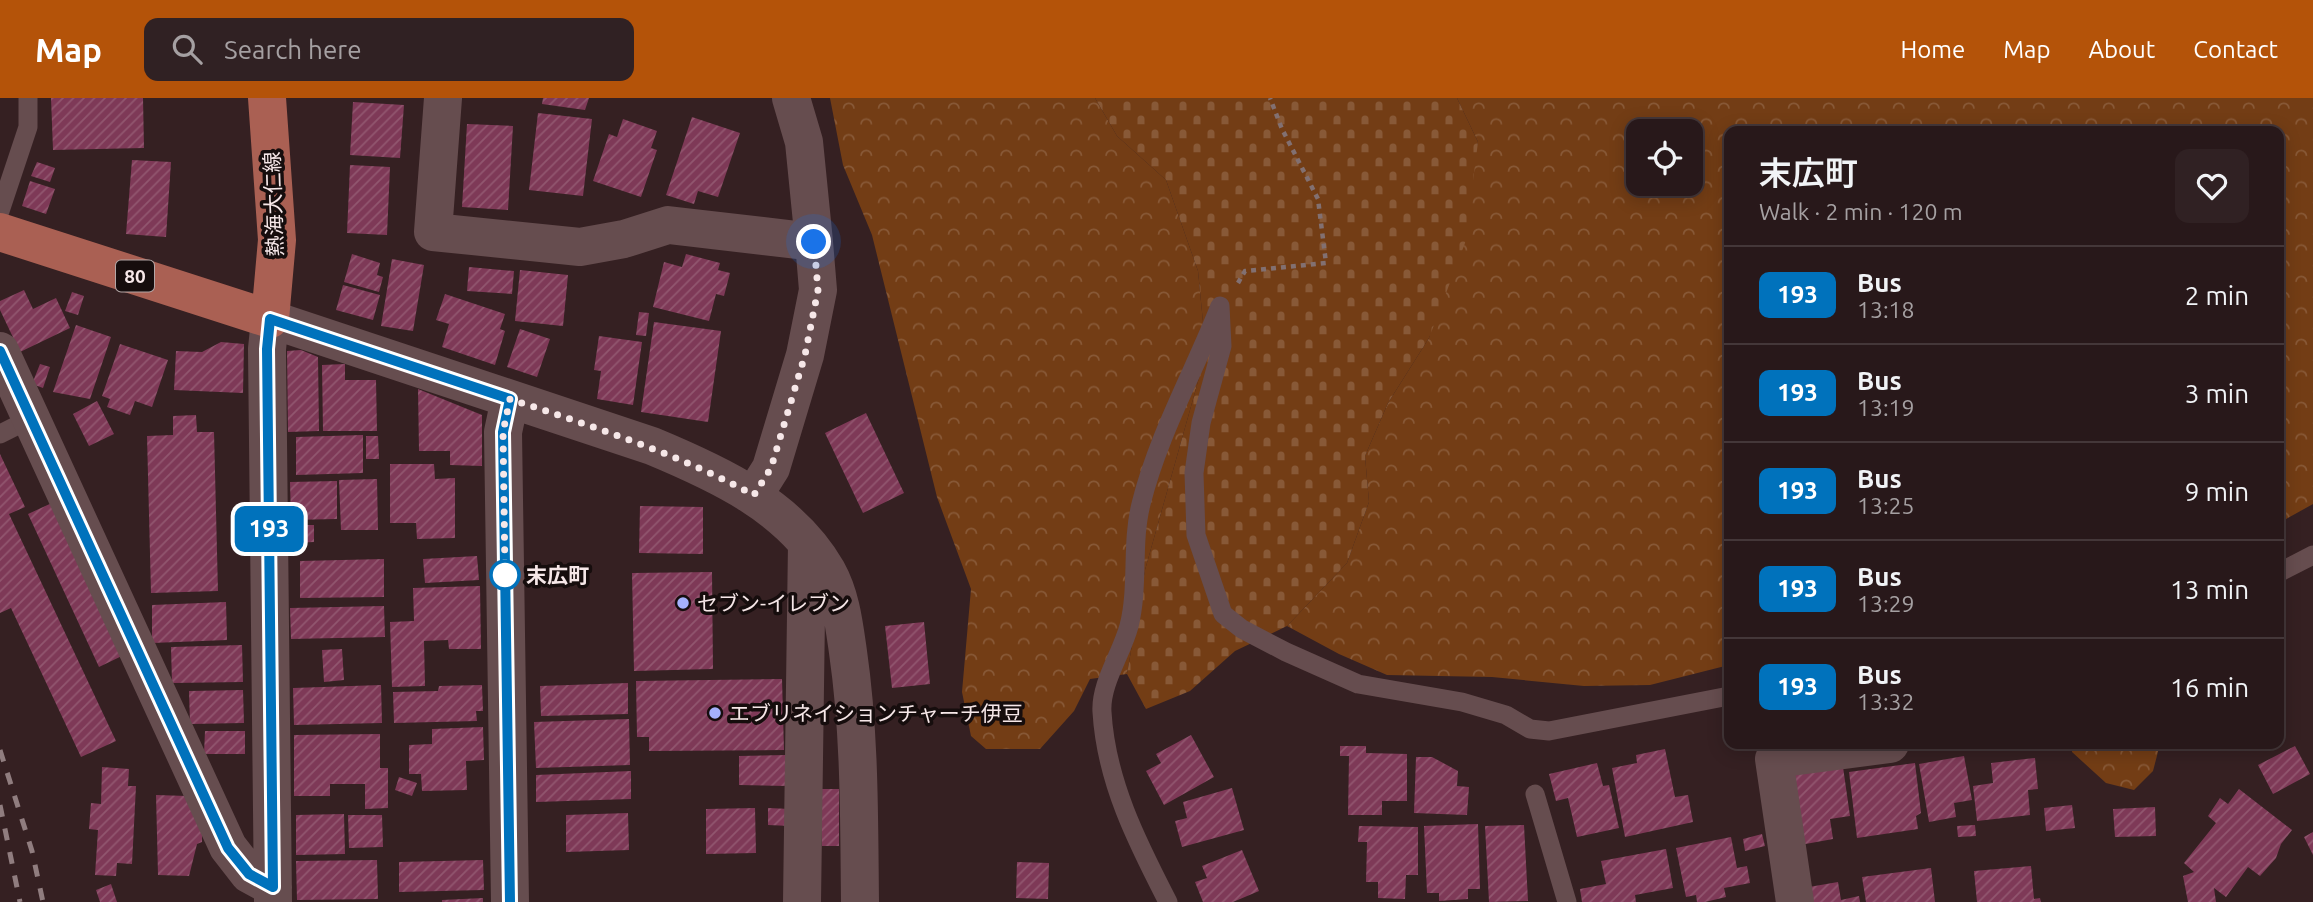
<!DOCTYPE html>
<meta charset="utf-8">
<style>
body{margin:0;font-family:Ubuntu,"Noto Sans JP",sans-serif;background:#302123;color:#f1f3f6;height:100vh;display:flex;flex-direction:column;font-size:26px;white-space:nowrap}
*{box-sizing:border-box;margin:0}
p{font-size:23px;color:#a5a0a2}
.icon{flex:none;width:38px;height:38px;fill:none;stroke:currentColor;stroke-width:2;stroke-linecap:round;stroke-linejoin:round}
.map{position:relative;flex:1;overflow:hidden}
.side{position:absolute;left:1724px;top:28px;width:560px;height:623px;display:flex;flex-direction:column;background:#28181a;border-radius:14px;box-shadow:0 4px 18px #0003,0 0 0 2px #443739}
.side>*{flex:none}
.badge{padding:0 14px;border-radius:10px;font-size:24px;line-height:46px}
.controls{position:absolute;left:1626px;top:21px;display:grid;gap:14px}
.controls a{display:grid;place-items:center;width:77px;height:77px;border-radius:14px;background:#28181a;box-shadow:0 4px 18px #0003,0 0 0 2px #443739;font-size:35px}
.you{position:absolute;width:35px;height:35px;margin:-18px;border:5px solid #fff;border-radius:50%;background:#1a73e8;box-shadow:0 0 0 10px #1a73e833}
.map>.badge{position:absolute;translate:-50% -50%;box-shadow:0 0 0 4px #fff}
.round{display:grid;place-items:center;flex:none;width:74px;height:74px;border-radius:14px;background:#302123}
.summary{display:flex;align-items:center;justify-content:space-between;height:119px;padding:0 35px}
h1{font-size:33px;font-weight:600;line-height:52px}
ul{padding:0;list-style:none}
li{display:flex;align-items:center;gap:21px;height:98px;padding:0 35px;border-top:2px solid #443739}
li div{flex:1}
li b{display:block;font-size:26px}
li em{font-style:normal}
li .badge{min-width:77px;font-weight:700;text-align:center}
header{display:flex;align-items:center;gap:42px;box-sizing:border-box;height:98px;padding:0 35px;background:#b45309;color:#fff}
header strong{font-size:33px}
nav{display:flex;gap:38px;margin-inline-start:auto;font-size:24px}
.search{width:490px;height:63px;background:#302123;display:flex;align-items:center;gap:18px;box-sizing:border-box;padding:0 24px;border-radius:14px;color:#a5a0a2;font-size:26px}
.map>svg:first-child{display:block}
.forest{fill:url(#forest-crowns);fill-rule:evenodd}
.cemetery{fill:url(#cemetery-stones)}
.building{fill:url(#building-hatch)}
.lines{fill:none;stroke-linecap:round;stroke-linejoin:round}
.path{stroke:#827071;stroke-width:4.5;stroke-dasharray:5 5;stroke-linecap:butt}
.lane{stroke:#664d4f;stroke-width:19}
.street{stroke:#664d4f;stroke-width:38}
.primary{stroke:#aa6053;stroke-width:38}
.rail{stroke:#907d7f;stroke-width:5;stroke-dasharray:12 12;stroke-linecap:butt}
.line-casing{stroke:#fff;stroke-width:16}
.line{stroke:#0072bc;stroke-width:10}
.walk{stroke:#f6e7e8;stroke-width:7;stroke-dasharray:0 12.6}
.stop-dot{fill:#fff;stroke:#0072bc;stroke-width:3.5}
.poi-dot{fill:#a5b1fc;stroke:#160d0d;stroke-width:2.5}
.labels{text-anchor:middle;dominant-baseline:central;stroke-width:7;stroke-linejoin:round;paint-order:stroke}
.shield{fill:#160d0d;stroke:#b3a6a6;stroke-width:2}
.shield-label{font-size:19px;font-weight:bold;fill:#f6e7e8}
.street-label{font-size:21px;fill:#f6e7e8;stroke:#160d0d}
.stop-label{font-size:21px;font-weight:bold;fill:#f6e7e8;stroke:#160d0d;text-anchor:start}
.poi-label{font-size:21px;fill:#f6e7e8;stroke:#160d0d;text-anchor:start}
</style>
<header>
<strong>Map</strong>
<div class="search"><svg class="icon" aria-label="search" viewBox="0 0 24 24"><circle cx="10" cy="10" r="6"/><path d="M15 15l6 6"/></svg>Search here</div>
<nav><a>Home</a><a>Map</a><a>About</a><a>Contact</a></nav>
</header>
<div class="map">
<svg width="2313" height="804" viewBox="0 0 2313 804">
<defs>
<pattern id="forest-crowns" width="20" height="18" patternUnits="userSpaceOnUse" patternTransform="scale(1.75)"><rect width="20" height="18" fill="#733d15"/><path d="M2 6a3 3 0 1 1 6 0M12 15a3 3 0 1 1 6 0" fill="none" stroke="#885937"/></pattern>
<pattern id="cemetery-stones" width="16" height="16" patternUnits="userSpaceOnUse" patternTransform="scale(1.75)"><rect width="16" height="16" fill="#733d15"/><path d="M2 7V4a2 2 0 0 1 4 0v3zM10 15v-3a2 2 0 0 1 4 0v3z" fill="#885937"/></pattern>
<pattern id="building-hatch" width="6" height="6" patternUnits="userSpaceOnUse" patternTransform="scale(1.75)"><rect width="6" height="6" fill="#7e3957"/><path d="M-1 1l2-2M0 6l6-6M5 7l2-2" fill="none" stroke="#91566f"/></pattern>
</defs>
<rect width="100%" height="100%" fill="#352022"/>
<!-- forest -->
<path class="forest" d="M830 0H1095L1117 38 1166 82 1198 173 1206 255 1145 472 1127 576 1090 581 1074 613 1040 651H986L971 638 962 594 971 491 937 399 872 137 843 67Z
M1457 0H2313V406L2279 425 2278 33H1729V567L1650 587 1584 588 1492 579 1387 577 1339 556 1287 528 1347 465 1369 404 1365 358 1388 305 1429 240 1478 44ZM1638 33H1690V86H1638Z
M2072 646H2160L2153 673 2134 692 2106 685 2072 654Z"/>
<!-- cemetery -->
<path class="cemetery" d="M1457 0 1478 44 1465 145 1429 240 1388 305 1365 358 1369 404 1347 465 1287 528 1235 553 1190 593 1146 611 1127 576 1145 472 1206 255 1198 173 1166 82 1117 38 1095 0Z"/>
<!-- building -->
<path class="building" d="M51 0H143L144 50 53 52Z
M543 0H589L585 12 542 6Z
M353 4 404 7 400 60 350 57Z
M538 15 592 21 583 98 529 92Z
M692 19 740 35 718 99 698 93 694 106 666 97Z
M623 21 657 33 651 50 657 52 641 99 593 83 609 36 617 39Z
M467 26 513 28 508 112 462 109Z
M132 62 171 64 166 139 126 136Z
M37 64 55 70 50 84 31 78Z
M350 67 390 69 387 137 347 135Z
M30 83 55 91 46 116 22 108Z
M352 156 380 165 377 177 383 179 379 194 344 184Z
M686 156 720 165 718 172 730 175 724 198 716 196 709 223 653 209 664 164 682 169Z
M392 161 424 167 413 233 381 228Z
M469 169 514 173 512 196 467 193Z
M520 172 568 177 563 228 515 223Z
M343 187 380 197 373 222 336 212Z
M24 192 33 211 56 200 70 230 20 254 0 212V203Z
M72 194 84 198 78 217 65 213Z
M445 196 505 216 500 231 505 233 495 267 442 249 449 226 436 222Z
M639 214 649 215 646 238 636 237Z
M654 224 721 233 708 324 641 314Z
M76 227 111 239 90 301 53 294Z
M520 231 550 241 537 279 507 269Z
M599 238 642 244 633 307 597 301 601 273 594 272Z
M221 244 244 246 243 295 174 292 176 253 202 254Z
M120 246 168 262 152 309 135 303 130 317 107 309 110 301 102 298Z
M301 252 318 259 319 333 288 334 287 253Z
M40 266 50 269 43 290 32 286Z
M345 266V282H376L377 333H323L322 267Z
M418 291 482 317V368L450 367V353H419Z
M97 303 114 336 89 348 73 316Z
M866 315 904 395 863 415 825 335Z
M196 317 197 334H214L218 493 151 495 147 338 173 337V318Z
M363 337V375L296 377V339Z
M366 338H378L379 361H366Z
M0 356 25 409 9 416 116 643 81 659 11 510 0 515Z
M390 366H434L435 381 455 380V440L417 441 416 425H390Z
M377 381 378 432H341L339 382Z
M337 383V421L291 422 290 384Z
M54 404 126 556 99 569 28 416Z
M640 408 703 409V456L639 455Z
M290 427H314V444L291 445Z
M477 458 479 482 425 485 423 461Z
M384 461V499L300 500V463Z
M712 474 713 571 634 573 632 475Z
M480 488 481 551H449L448 542 424 543 425 588 392 589 390 524 414 523 413 490Z
M226 504 227 542 152 545V507Z
M384 508 385 539 291 541 290 510Z
M924 524 930 586 892 590 885 528Z
M242 547 243 584 172 585 171 549Z
M342 551 344 582 324 584 322 552Z
M782 581 784 652 649 653V639H637L636 583Z
M628 585V616L541 618 540 588Z
M381 587 382 625 294 627 293 590Z
M482 587 483 613H476L477 623 394 625 393 594 438 593 439 588Z
M243 592 244 625 190 626 189 593Z
M629 621 630 667 536 670 534 624Z
M483 629 484 662 466 663 467 692 422 693 421 676H409V647L432 646V631Z
M205 633H245V656H204Z
M380 636V670H388V710L365 711V686H330V698H294V637Z
M1191 637 1214 679 1164 707 1146 673 1161 665 1156 656Z
M1340 648H1366V655L1407 656V703H1382V717H1348L1349 658H1340Z
M2295 648 2310 676 2273 696 2258 667Z
M1665 651 1675 699 1688 697 1693 724 1625 739 1612 670 1637 665 1636 657Z
M786 657 787 688 739 687V658Z
M1964 658 1972 702 1954 705 1956 719 1929 724 1919 666Z
M1416 659H1432L1458 673 1457 688 1469 689 1467 717 1414 715Z
M2035 660 2038 691 2028 692 2030 717 1977 723 1973 688 1993 685 1991 665Z
M1597 665 1603 688 1609 687 1619 730 1577 739 1568 700 1556 703 1549 676Z
M1915 665 1921 715 1916 718 1918 731 1857 740 1849 674Z
M102 669 129 671 128 688H136L132 766 117 765 116 778 95 777 98 732 89 731 91 705 101 706Z
M1843 669 1850 718 1830 721 1833 741 1800 747 1790 677Z
M631 673V701L536 704V677Z
M399 679 417 685 412 698 395 692Z
M1232 690 1244 732 1182 749 1175 723 1187 720 1183 704Z
M821 691H839V748H822Z
M2239 691 2292 732 2281 746 2276 760 2260 778 2248 769 2226 799 2214 790 2216 804H2188L2183 778 2194 774 2184 765 2216 725 2208 718 2220 700 2228 706Z
M156 697 187 698 202 729V744L197 746 189 778 158 777Z
M2072 707 2075 730 2046 733 2044 710Z
M2155 709 2156 738 2115 739 2113 711Z
M755 710 756 755 706 756V711Z
M768 710 790 711V728L768 727Z
M628 715 629 752 566 754V717Z
M344 716 345 756 296 757V717Z
M348 717H382L383 749 349 750Z
M1478 726 1480 791H1468V801L1439 803V795H1427L1424 728Z
M1524 727 1528 803 1489 804 1485 728Z
M1975 727 1976 738 1958 739 1957 728Z
M1359 728 1418 729V777H1406L1405 801 1378 800V784H1366L1367 744H1358Z
M2313 734V757L2304 739Z
M1762 736 1765 748 1745 753 1743 741Z
M1731 739 1737 770 1747 768 1750 785 1724 790 1726 799 1705 804H1697L1696 797 1686 799 1676 750Z
M1666 751 1673 790 1635 797 1636 804H1582L1580 791 1606 786 1601 763Z
M1242 752 1259 793 1233 804H1203L1195 784 1207 780 1202 768Z
M377 762 378 801 297 802 296 763Z
M483 762 484 792 399 794V764Z
M1017 764 1049 765 1048 801 1016 800Z
M2031 768 2034 801 2040 800 2041 804H1977L1974 773Z
M1931 770 1935 804H1866L1862 779Z
M1838 784 1841 802 1859 798 1860 804H1812L1809 789Z
M111 786 117 804H100L96 792Z
M483 800V804H442V802Z"/>
<g class="lines">
<!-- path -->
<path class="path" d="M1238 185 1245 173 1326 165 1318 101 1282 31 1270 0"/>
<!-- lane -->
<path class="lane" d="M0 113 28 29V0
M0 336 32 320
M2278 475 2313 457
M1535 696 1567 804
M1168 804C1137 744 1106 683 1102 614 1100 586 1122 555 1129 528 1139 488 1131 446 1141 406 1158 337 1194 274 1220 208L1222 248 1201 325 1194 375 1196 437 1223 516 1242 531 1286 554 1358 586 1462 604 1506 617 1530 631 1549 633 1729 598"/>
<!-- street -->
<path class="street" d="M443 0 433 134 580 149 624 141 668 127 814 144 818 192 805 257 771 370 754 397
M791 0 804 44 814 144
M0 253 228 749 249 776 273 789
M510 301 503 334 510 804
M273 804 267 251 270 221 652 348C717 375 790 408 827 473 841 498 844 526 848 554 860 637 859 720 860 804
M802 804 807 445
M1795 804 1774 661 1890 646"/>
<!-- primary -->
<path class="primary" d="M0 134 270 221 277 142 267 0"/>
<!-- rail -->
<path class="rail" d="M0 652 32 753 43 804
M0 707 20 804"/>
</g>
<g class="lines">
<!-- line casing -->
<g class="line-casing">
<path id="line" d="M0 253 228 750 249 776 273 789 267 251 270 221 510 301 503 334 510 804"/>
</g>
<!-- line -->
<use href="#line" class="line"/>
<!-- walk -->
<path class="walk" d="M505 477 503 334 510 301C594 329 676 355 754 397L771 370 805 257 818 192 814 144"/>
</g>
<!-- markers -->
<circle class="stop-dot" cx="505" cy="477" r="14"/>
<g class="poi-dot">
<circle cx="683" cy="505" r="7"/>
<circle cx="715" cy="615" r="7"/>
</g>
<g class="labels">
<!-- shield labels -->
<rect class="shield" x="116" y="162.5" width="38" height="31" rx="5"/>
<g class="shield-label">
<text x="135" y="178">80</text>
</g>
<!-- street labels -->
<g class="street-label">
<text transform="translate(273 106) rotate(-92)">熱海大仁線</text>
</g>
<!-- stop labels -->
<g class="stop-label">
<text x="526" y="477">末広町</text>
</g>
<!-- poi labels -->
<g class="poi-label">
<text x="697" y="505">セブン-イレブン</text>
<text x="729" y="615">エブリネイションチャーチ伊豆</text>
</g>
</g>
</svg>
<div class="controls">
<a><svg class="icon" aria-label="locate" viewBox="0 0 24 24"><circle cx="12" cy="12" r="6"/><path d="M12 2v4M12 18v4M2 12h4M18 12h4"/></svg></a>
</div>
<div class="you" style="left:814px;top:144px"></div>
<b class="badge" style="left:269px;top:431px;background:#0072bc;color:#fff">193</b>
<section class="side">
<div class="summary"><div><h1>末広町</h1><p>Walk · 2 min · 120 m</p></div><a class="round"><svg class="icon" aria-label="heart" viewBox="0 0 24 24"><path d="M12 20l-8-8c-3-5 5-10 8-4 3-6 11-1 8 4z"/></svg></a></div>
<ul>
<li><span class="badge" style="background:#0072bc;color:#fff">193</span><div><b>Bus</b><p>13:18</p></div><em>2 min</em></li>
<li><span class="badge" style="background:#0072bc;color:#fff">193</span><div><b>Bus</b><p>13:19</p></div><em>3 min</em></li>
<li><span class="badge" style="background:#0072bc;color:#fff">193</span><div><b>Bus</b><p>13:25</p></div><em>9 min</em></li>
<li><span class="badge" style="background:#0072bc;color:#fff">193</span><div><b>Bus</b><p>13:29</p></div><em>13 min</em></li>
<li><span class="badge" style="background:#0072bc;color:#fff">193</span><div><b>Bus</b><p>13:32</p></div><em>16 min</em></li>
</ul>
</section>
</div>
